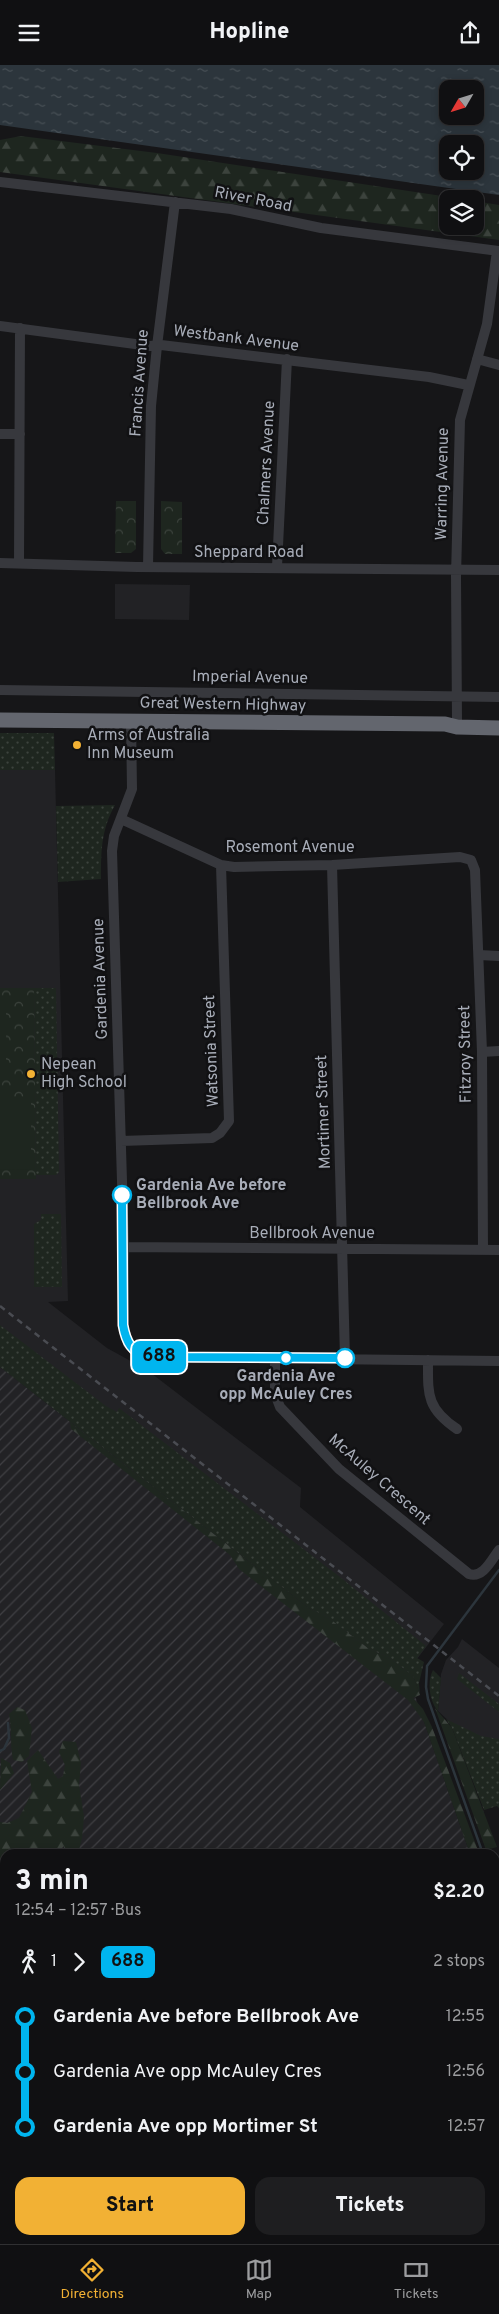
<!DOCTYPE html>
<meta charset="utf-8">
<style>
body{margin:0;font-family:Overpass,sans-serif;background:#1e1e20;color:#f1f3f6;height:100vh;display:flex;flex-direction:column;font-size:19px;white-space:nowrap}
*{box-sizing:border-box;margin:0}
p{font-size:16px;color:#9c9d9f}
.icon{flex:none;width:28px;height:28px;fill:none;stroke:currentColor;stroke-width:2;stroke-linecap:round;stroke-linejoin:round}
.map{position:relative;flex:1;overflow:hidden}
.panel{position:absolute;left:0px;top:1784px;width:500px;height:396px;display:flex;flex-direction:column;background:#101012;border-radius:15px 15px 0 0;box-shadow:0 2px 8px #0003,0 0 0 1px #303032}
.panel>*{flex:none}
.badge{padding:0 10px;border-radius:8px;font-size:18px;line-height:32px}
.needle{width:32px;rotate:231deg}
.controls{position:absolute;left:439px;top:15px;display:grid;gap:10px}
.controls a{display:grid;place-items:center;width:45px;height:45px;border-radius:10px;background:#101012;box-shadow:0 2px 8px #0003,0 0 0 1px #303032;font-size:25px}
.map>.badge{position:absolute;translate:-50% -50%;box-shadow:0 0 0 2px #fff}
.legs{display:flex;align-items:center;gap:8px;height:55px;padding:0 15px;font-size:16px}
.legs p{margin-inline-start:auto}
.headline{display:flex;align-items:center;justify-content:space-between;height:85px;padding:0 15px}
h1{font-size:28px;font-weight:800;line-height:38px}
.action{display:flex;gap:10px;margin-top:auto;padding:10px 15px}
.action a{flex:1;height:58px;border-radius:15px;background:#f2b134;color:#111;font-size:20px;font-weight:800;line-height:58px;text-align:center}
.action a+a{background:#1e1e20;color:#f1f3f6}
ul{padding:0 15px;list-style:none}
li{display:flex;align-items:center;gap:18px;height:55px;font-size:19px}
li i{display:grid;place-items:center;width:8px;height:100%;margin:0 6px;background:currentColor}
li i::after{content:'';width:12px;height:12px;margin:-6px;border:4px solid;border-radius:50%;background:#101012}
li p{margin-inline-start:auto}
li:first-child i{background:linear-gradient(#0000 50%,currentColor 0)}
li:last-child i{background:linear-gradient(currentColor 50%,#0000 0)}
header{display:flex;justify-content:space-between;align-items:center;height:65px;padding:0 15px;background:#101012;font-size:22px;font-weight:800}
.dock{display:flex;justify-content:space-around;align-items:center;height:70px;border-top:1px solid #303032;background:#101012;font-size:14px;color:#9c9d9f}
.dock a{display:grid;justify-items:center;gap:2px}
.dock .active{color:#f2b134}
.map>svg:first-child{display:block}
.built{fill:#222225}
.industrial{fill:url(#industrial-furrows)}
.grass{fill:url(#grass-dots)}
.forest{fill:url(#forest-firs)}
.park{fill:url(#park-crowns)}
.pitch{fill:#1e261f}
.water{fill:url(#water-ripples);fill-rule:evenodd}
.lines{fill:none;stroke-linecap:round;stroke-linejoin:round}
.stream{stroke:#2c353c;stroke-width:2.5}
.minor{stroke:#37383d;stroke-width:10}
.major{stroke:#53555c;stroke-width:14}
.highway{stroke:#63666e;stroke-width:15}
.rail{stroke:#4a4c52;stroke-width:2.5;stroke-dasharray:6 5;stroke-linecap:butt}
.line-1-casing{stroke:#fff;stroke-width:11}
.line-1{stroke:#00b5ef;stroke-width:8}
.poi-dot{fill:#f2b134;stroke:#111113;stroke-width:2}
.stop-1-dot{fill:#fff;stroke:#00b5ef;stroke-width:2.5}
.labels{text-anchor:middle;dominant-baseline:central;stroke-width:5;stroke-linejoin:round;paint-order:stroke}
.street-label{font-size:16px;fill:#a8adb8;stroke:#111113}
.poi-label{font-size:16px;fill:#a8adb8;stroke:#111113;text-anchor:start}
.stop-label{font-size:16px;font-weight:bold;fill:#a8adb8;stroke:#111113;text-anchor:start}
</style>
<header><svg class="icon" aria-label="menu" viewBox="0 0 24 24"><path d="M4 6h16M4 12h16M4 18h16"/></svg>Hopline<svg class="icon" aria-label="share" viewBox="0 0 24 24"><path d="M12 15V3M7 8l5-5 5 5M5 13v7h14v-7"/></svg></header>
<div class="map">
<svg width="499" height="2179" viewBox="0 0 499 2179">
<defs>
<pattern id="industrial-furrows" width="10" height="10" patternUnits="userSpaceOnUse" patternTransform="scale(1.25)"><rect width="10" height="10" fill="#222225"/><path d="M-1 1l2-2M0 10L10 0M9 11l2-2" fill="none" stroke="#3f3f43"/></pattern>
<pattern id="grass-dots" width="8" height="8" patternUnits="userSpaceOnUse" patternTransform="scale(1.25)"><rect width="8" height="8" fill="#1e261f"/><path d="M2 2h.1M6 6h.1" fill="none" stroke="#3c433d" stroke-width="1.8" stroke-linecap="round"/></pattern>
<pattern id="forest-firs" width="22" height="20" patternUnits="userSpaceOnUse" patternTransform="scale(1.25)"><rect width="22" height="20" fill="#1e261f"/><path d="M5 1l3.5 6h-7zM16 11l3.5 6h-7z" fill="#3c433d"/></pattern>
<pattern id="park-crowns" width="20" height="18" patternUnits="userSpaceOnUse" patternTransform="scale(1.25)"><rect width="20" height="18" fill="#1e261f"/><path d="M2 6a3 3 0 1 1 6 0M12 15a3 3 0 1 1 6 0" fill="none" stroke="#3c433d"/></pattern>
<pattern id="water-ripples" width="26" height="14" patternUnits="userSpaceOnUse" patternTransform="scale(1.25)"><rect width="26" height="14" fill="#2c353c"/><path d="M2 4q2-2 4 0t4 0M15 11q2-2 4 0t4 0" fill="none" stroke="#485056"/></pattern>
</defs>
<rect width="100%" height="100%" fill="#161618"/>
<!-- built -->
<path class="built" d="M115 519 190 520 189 555 115 554Z
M0 705H55L68 1236 48 1237 107 1283 147 1305 301 1423 300 1442 444 1559 410 1603 420 1630 0 1302Z
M462 1574 499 1603V1693L454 1661 438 1646 441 1609 446 1595 458 1582Z"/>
<!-- industrial -->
<path class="industrial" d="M0 1302 413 1625 470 1789H5V2150L0 2144Z
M495 1894 499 1905V1931L495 1934Z
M499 1978V2179H273L278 2175H495V1981Z
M26 2175H243L238 2179H29Z"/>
<!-- grass -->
<path class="grass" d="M0 668H54L55 705H0Z
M115 740C101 765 101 787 101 814L58 817 56 741Z
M34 923H56L59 1107 56 1110H36Z
M41 1149H61L62 1222H34V1159L41 1155Z
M0 1260 106 1341 117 1347 119 1343 340 1512 426 1581 417 1593 424 1597 419 1618 420 1630 413 1611 390 1593 369 1584 326 1551 310 1544 0 1302Z
M433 1605 441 1613 438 1646C429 1636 427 1616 433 1605Z
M459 1608 499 1639V1647L457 1614Z
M446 1654 481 1671 499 1674V1743L497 1741 484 1745 452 1663Z
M5 2022V2150L0 2144V2027Z"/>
<!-- forest -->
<path class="forest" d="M21 71 157 88 462 134H448V161H475V136L499 140V175L0 107V75Z
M70 1357 310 1544 326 1551 369 1584 390 1593 413 1611 420 1630 413 1633 423 1644 432 1662 479 1788 470 1789 424 1657 408 1635 239 1504 230 1490 71 1364Z
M17 1642 25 1645 32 1663 29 1691 22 1697 13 1695C10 1680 12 1665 9 1649Z
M435 1643 452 1663 497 1782 486 1785Z
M63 1676 76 1677 81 1698 79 1720 84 1752 82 1773 78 1789H64V1781L57 1788 52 1789H5V1804H0V1757L7 1758 19 1753 32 1727 27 1696 38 1685 58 1714 63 1711 65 1700 59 1687Z
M1 1693 10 1698 14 1708 0 1725Z"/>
<!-- park -->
<path class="park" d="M116 436H136V484L131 488H115Z
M161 436 182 437V489H165L161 484Z
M0 923H34L36 1114H0Z"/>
<!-- pitch -->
<path class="pitch" d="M0 944H6V1014H0Z
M0 1035H31V1105L0 1104Z"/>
<!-- water -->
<path class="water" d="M0 0H499V130L0 60ZM448 24H475V51H448ZM448 79H475V106H448Z"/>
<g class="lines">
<!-- stream -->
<path class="stream" d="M0 1686 4 1684 9 1673 8 1658
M483 1789 428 1634 426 1622 427 1601 499 1505
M495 1823 499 1835
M495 1972 499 1969
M258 2179 263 2175"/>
<!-- minor -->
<path class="minor" d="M0 117 231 144 321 163 499 186
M0 261 150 281 161 280 429 312 468 320
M477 294 499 300
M0 369H20
M0 498 137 502 499 505
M19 498 20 263
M148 502 151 341 157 281 175 137
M277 502 287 294
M0 625 499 632
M131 656 132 724 114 771 112 786 124 1182 123 1260 128 1279 136 1287 149 1292 499 1296
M457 656 456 511 460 355 487 259 497 186
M121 754 221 800 234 802 332 800 460 792 471 795 475 805 482 987 483 1185
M332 800 345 1293
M479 890 499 891
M482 987 499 986
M121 1076 212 1073 220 1068 229 1056 221 800
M124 1182 499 1185
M275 1293V1329L280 1342 339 1404 469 1509C483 1514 492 1494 499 1485
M428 1295C428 1329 426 1343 457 1364
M0 1817H5"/>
<!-- major -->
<path class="major" d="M0 2166 5 2172"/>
<!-- highway -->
<path class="highway" d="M0 655 445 659 457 662 499 663"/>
<!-- rail -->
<path class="rail" d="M0 1241 499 1631"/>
</g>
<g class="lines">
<!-- line-1 casing -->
<g class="line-1-casing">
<path id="line-1" d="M122 1130 123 1260C126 1277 132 1288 148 1292L345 1293"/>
</g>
<!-- line-1 -->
<use href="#line-1" class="line-1"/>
</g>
<!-- markers -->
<g class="poi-dot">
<circle cx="77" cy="680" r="5"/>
<circle cx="31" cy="1009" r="5"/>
</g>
<g class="stop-1-dot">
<circle cx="122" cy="1130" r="9"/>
<circle cx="286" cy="1293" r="6"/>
<circle cx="345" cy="1293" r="9"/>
</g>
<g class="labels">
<!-- street labels -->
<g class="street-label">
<text transform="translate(253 135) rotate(11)">River Road</text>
<text transform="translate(236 274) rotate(7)">Westbank Avenue</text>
<text transform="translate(140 318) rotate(-86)">Francis Avenue</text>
<text transform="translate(267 398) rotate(-87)">Chalmers Avenue</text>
<text transform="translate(443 419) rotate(-89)">Warring Avenue</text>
<text x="249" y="488">Sheppard Road</text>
<text transform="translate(250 613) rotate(1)">Imperial Avenue</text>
<text transform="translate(223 640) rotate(1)">Great Western Highway</text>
<text x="290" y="783">Rosemont Avenue</text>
<text transform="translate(101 914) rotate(-92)">Gardenia Avenue</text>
<text transform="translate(212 986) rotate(-92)">Watsonia Street</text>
<text transform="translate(466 989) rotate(-91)">Fitzroy Street</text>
<text transform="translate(324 1047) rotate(-92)">Mortimer Street</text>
<text x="312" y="1169">Bellbrook Avenue</text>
<text transform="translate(379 1415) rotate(41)">McAuley Crescent</text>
</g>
<!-- poi labels -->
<g class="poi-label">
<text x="87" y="671">Arms of Australia<tspan x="87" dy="18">Inn Museum</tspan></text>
<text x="41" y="1000">Nepean<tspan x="41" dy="18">High School</tspan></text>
</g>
<!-- stop labels -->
<g class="stop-label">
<text x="136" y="1121">Gardenia Ave before<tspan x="136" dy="18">Bellbrook Ave</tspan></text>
<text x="286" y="1312" text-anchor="middle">Gardenia Ave<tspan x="286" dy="18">opp McAuley Cres</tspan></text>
</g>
</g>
</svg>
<div class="controls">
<a><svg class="needle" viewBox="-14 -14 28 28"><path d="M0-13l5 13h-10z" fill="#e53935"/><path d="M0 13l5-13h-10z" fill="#9c9d9f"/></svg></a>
<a><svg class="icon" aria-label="locate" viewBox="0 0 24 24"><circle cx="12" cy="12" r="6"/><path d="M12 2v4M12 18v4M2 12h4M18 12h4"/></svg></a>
<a><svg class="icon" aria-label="layers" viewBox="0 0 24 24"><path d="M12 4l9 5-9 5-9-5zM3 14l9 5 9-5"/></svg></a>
</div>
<b class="badge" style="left:159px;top:1292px;background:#00b5ef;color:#111">688</b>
<section class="panel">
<div class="headline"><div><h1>3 min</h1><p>12:54 – 12:57 · Bus</p></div><b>$2.20</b></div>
<div class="legs"><svg class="icon" aria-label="walk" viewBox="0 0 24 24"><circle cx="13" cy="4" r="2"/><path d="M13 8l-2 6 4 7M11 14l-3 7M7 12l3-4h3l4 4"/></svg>1<svg class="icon" aria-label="forward" viewBox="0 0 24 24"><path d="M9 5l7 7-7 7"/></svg><b class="badge" style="background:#00b5ef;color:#111">688</b><p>2 stops</p></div>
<ul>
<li><i style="color:#00b5ef"></i><b>Gardenia Ave before Bellbrook Ave</b><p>12:55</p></li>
<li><i style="color:#00b5ef"></i><span>Gardenia Ave opp McAuley Cres</span><p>12:56</p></li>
<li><i style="color:#00b5ef"></i><b>Gardenia Ave opp Mortimer St</b><p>12:57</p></li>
</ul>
<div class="action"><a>Start</a><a>Tickets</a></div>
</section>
</div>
<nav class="dock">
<a class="active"><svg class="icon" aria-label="directions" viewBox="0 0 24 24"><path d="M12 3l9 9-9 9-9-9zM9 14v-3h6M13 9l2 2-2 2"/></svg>Directions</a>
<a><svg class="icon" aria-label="map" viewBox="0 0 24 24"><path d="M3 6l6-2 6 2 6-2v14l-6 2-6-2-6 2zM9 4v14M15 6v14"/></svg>Map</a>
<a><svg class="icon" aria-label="tickets" viewBox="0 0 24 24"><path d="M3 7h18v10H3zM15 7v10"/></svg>Tickets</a>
</nav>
